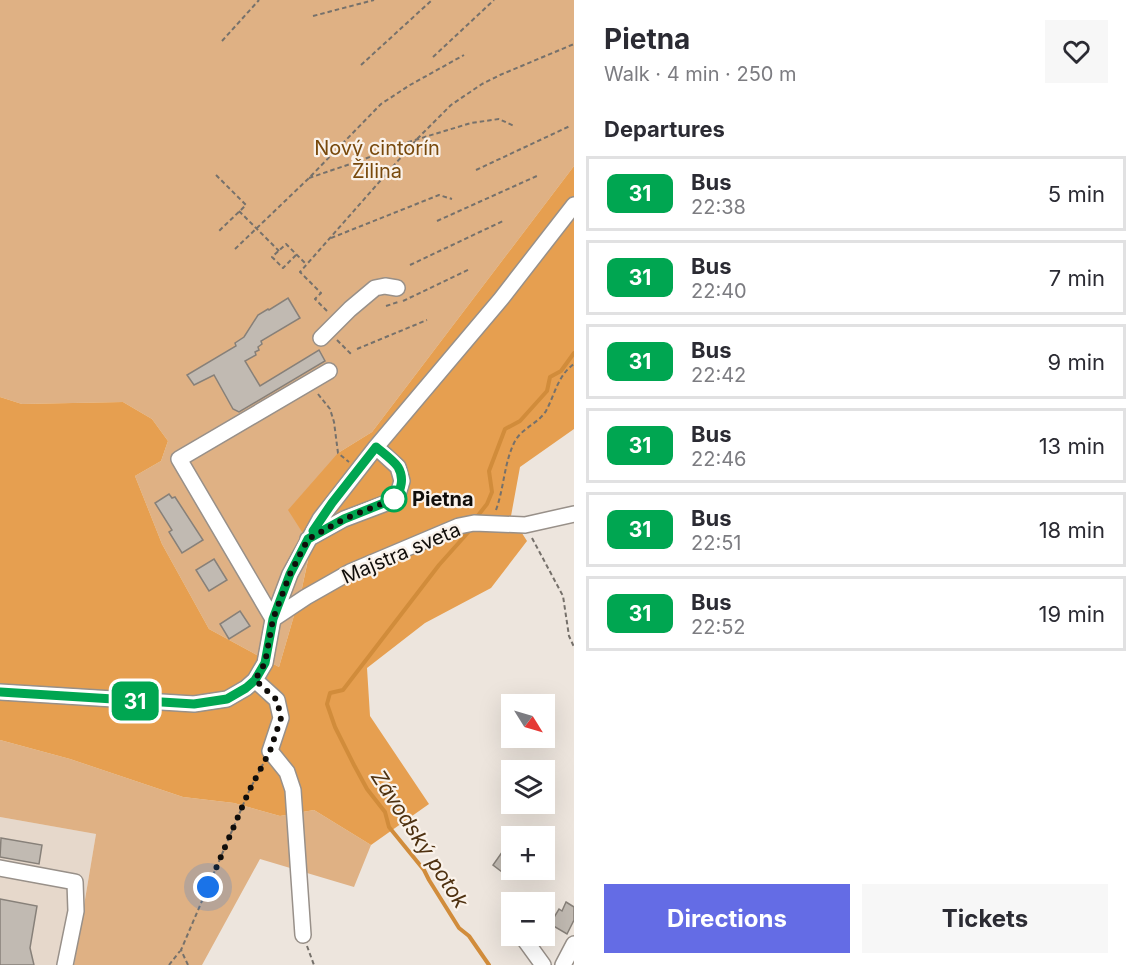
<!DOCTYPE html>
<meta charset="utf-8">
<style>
body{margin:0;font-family:Inter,sans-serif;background:#f7f7f7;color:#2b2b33;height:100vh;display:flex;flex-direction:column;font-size:22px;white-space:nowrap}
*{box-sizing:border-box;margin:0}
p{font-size:20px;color:#7c7c81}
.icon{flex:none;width:33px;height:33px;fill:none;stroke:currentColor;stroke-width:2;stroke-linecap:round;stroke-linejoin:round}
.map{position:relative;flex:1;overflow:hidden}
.sheet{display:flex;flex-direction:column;background:#fff;width:564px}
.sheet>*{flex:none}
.badge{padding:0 12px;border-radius:9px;font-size:21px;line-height:39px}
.needle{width:39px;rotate:127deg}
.fabs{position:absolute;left:501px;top:694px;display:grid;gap:12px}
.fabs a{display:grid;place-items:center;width:54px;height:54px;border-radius:0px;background:#fff;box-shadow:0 6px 24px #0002;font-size:30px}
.you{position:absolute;width:30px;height:30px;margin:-15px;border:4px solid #fff;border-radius:50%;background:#1a73e8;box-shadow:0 0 0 9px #1a73e833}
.map>.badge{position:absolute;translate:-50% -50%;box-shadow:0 0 0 3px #fff}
h2{padding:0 30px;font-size:22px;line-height:54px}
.round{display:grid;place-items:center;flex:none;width:63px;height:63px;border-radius:0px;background:#f7f7f7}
.headline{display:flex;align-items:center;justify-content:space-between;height:102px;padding:0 30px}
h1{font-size:28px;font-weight:700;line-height:45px}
.cta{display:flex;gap:12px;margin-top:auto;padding:12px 30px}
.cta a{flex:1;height:69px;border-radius:0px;background:#646ce5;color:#fff;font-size:24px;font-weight:700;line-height:69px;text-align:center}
.cta a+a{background:#f7f7f7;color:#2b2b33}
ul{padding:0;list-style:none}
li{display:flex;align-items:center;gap:18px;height:75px;margin:0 12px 9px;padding:0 18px;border:3px solid #e1e1e2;border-radius:0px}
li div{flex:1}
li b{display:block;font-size:22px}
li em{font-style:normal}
li .badge{min-width:66px;font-weight:700;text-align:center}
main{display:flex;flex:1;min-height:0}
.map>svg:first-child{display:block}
.built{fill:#e6d8cb}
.green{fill:#dfb184}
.forest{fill:#e69f50}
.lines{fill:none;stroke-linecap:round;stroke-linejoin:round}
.stream{stroke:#d18c3b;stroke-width:4}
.building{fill:#c1bab2;stroke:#878079;stroke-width:1.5}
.minor-casing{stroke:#989089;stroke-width:18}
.path{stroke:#76716b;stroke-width:2;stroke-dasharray:4.5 3;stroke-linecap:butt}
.minor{stroke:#fff;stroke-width:15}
.line-casing{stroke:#fff;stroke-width:14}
.line{stroke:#00a651;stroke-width:9}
.walk{stroke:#100d0a;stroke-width:6;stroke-dasharray:0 10.8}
.stop-dot{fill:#fff;stroke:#00a651;stroke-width:3}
.labels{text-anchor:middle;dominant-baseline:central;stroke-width:4.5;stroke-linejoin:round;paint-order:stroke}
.park-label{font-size:20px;fill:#78490c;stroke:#faf2ea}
.stop-label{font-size:20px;font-weight:bold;fill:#100d0a;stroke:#faf2ea;text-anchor:start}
.street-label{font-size:20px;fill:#100d0a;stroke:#faf2ea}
.water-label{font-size:21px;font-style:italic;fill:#4e3110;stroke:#faf2ea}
</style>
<main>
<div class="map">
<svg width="574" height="965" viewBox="0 0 574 965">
<rect width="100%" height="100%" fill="#ede5dd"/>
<!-- built -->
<path class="built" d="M0 817 96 834 74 965H0Z"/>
<!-- green -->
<path class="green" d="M0 0H574V166L372 432 338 453 311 545 302 588 279 667 209 629 162 544 135 476 161 461 168 441 152 419 123 402 22 404 0 397Z
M0 740 70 759 183 797 234 803 280 816 314 810 371 845 354 887 260 859 202 965H74L96 834 0 817Z"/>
<!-- forest -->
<path class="forest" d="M574 166V429L520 467 511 516 527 541 491 588 425 623 367 668 370 716 429 804 371 845 314 810 280 816 234 803 183 797 70 759 0 740V397L22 404 123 402 152 419 168 441 161 461 135 476 162 544 209 629 279 667 302 588 311 546 288 510 338 453 372 432Z"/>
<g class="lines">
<!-- stream -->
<path class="stream" d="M476 518 487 504 492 492 489 471 505 429 520 421 547 391 550 377 561 371 574 353
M472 528 439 565 343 690 330 693 327 704 335 727 354 765 367 789 385 812 389 827 424 870 429 880 459 928 469 936 489 965"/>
</g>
<!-- building -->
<path class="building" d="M288 298 300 318 261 341 262 344 258 347 259 350 255 352 256 355 245 361 260 386 319 350 325 361 239 412 233 409 214 375 194 385 187 375 236 346 235 343 244 337 258 315 268 309 269 310Z
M169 494 172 498 175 497 203 540 182 553 169 532 172 530 155 503Z
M214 559 227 580 209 591 196 570Z
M240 611 250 626 229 639 220 624Z
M1 838 42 845 39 864 0 857Z
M512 838V871L505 867 502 872 493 865Z
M0 899 37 906 30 948 34 965H0Z
M566 902 574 907V920L567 934 550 924 559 909 562 911Z"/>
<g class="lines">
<!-- minor casing -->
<g class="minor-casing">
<path id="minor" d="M321 338 350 309 375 288 385 286 397 288
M329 371 179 459 273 619 306 597 350 572 459 526 474 523 525 525 574 514
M308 539 344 519 389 502 398 494 402 481 398 467 376 447
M255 680 277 700 281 718 270 751 287 772 293 790 303 935
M0 692 194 704 227 699 246 688 255 680 265 663 273 619 290 574 320 519 376 447 501 299 574 205
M0 868 75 882 76 911 65 965
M511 922H512
M522 936 543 965
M563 965 574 944"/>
</g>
<!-- path -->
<path class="path" d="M313 16 374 0
M222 41 259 0
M433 57 494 0
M361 65 432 0
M476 170 570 126
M216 175 246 205 219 231
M309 178 362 160 405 143 471 123 499 119 514 126
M239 211 279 251
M437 221 539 175
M331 238 439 195 452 199
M235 249 308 179 381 104 410 85 464 55
M296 255 283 268 272 257 286 244 306 264
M410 265 503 221
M403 301 470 269
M386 306 398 302
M327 311 315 299 321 293 300 272 418 138 451 105 482 84 500 75 574 44
M337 340 352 355
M357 349 427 320
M318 394 330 409 334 422 338 453 349 462
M496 510C504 488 504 464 514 443 521 428 538 424 546 411 555 394 558 375 574 364
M532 538 563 596 569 636 574 647
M307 946 314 965
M169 965 180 951
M188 965 181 950 249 791 263 764"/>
<!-- minor -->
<use href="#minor" class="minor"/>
</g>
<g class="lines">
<!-- line casing -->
<g class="line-casing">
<path id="line" d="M0 692 194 704 227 699 246 688 255 680 265 663 273 619 290 574 308 539 344 519 394 499C402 490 404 477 398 467 393 460 383 453 376 447L332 503 313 531"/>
</g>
<!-- line -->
<use href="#line" class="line"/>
<!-- walk -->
<path class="walk" d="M208 887 249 791 270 751 281 718 277 700 255 680 265 663 273 619 290 574 308 539 344 519 394 499"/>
</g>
<!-- markers -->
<circle class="stop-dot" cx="394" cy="499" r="12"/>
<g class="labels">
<!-- park labels -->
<g class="park-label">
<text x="377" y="148">Nový cintorín<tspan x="377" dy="23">Žilina</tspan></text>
</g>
<!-- stop labels -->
<g class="stop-label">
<text x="412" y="499">Pietna</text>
</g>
<!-- street labels -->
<g class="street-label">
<text transform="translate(401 553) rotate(-23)">Majstra sveta</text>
</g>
<!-- water labels -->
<g class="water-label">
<text transform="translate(420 839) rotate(57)">Závodský potok</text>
</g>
</g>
</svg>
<div class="fabs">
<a><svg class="needle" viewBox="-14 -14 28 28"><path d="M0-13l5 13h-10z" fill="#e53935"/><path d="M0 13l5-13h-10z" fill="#7c7c81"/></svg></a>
<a><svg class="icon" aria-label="layers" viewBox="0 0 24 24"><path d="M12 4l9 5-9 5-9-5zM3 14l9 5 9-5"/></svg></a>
<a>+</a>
<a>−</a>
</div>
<div class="you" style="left:208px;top:887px"></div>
<b class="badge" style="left:135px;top:701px;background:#00a651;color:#fff">31</b>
</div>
<section class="sheet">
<div class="headline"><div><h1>Pietna</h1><p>Walk · 4 min · 250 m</p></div><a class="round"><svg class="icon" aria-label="heart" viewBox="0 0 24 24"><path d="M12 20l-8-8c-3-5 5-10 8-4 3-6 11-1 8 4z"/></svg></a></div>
<h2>Departures</h2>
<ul>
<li><span class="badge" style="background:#00a651;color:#fff">31</span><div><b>Bus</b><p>22:38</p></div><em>5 min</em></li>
<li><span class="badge" style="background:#00a651;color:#fff">31</span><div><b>Bus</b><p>22:40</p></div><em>7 min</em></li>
<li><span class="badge" style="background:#00a651;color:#fff">31</span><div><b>Bus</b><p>22:42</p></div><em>9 min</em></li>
<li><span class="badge" style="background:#00a651;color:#fff">31</span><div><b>Bus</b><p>22:46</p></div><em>13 min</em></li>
<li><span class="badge" style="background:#00a651;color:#fff">31</span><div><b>Bus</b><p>22:51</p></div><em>18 min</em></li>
<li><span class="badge" style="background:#00a651;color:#fff">31</span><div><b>Bus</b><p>22:52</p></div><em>19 min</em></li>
</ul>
<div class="cta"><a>Directions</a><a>Tickets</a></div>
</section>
</main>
